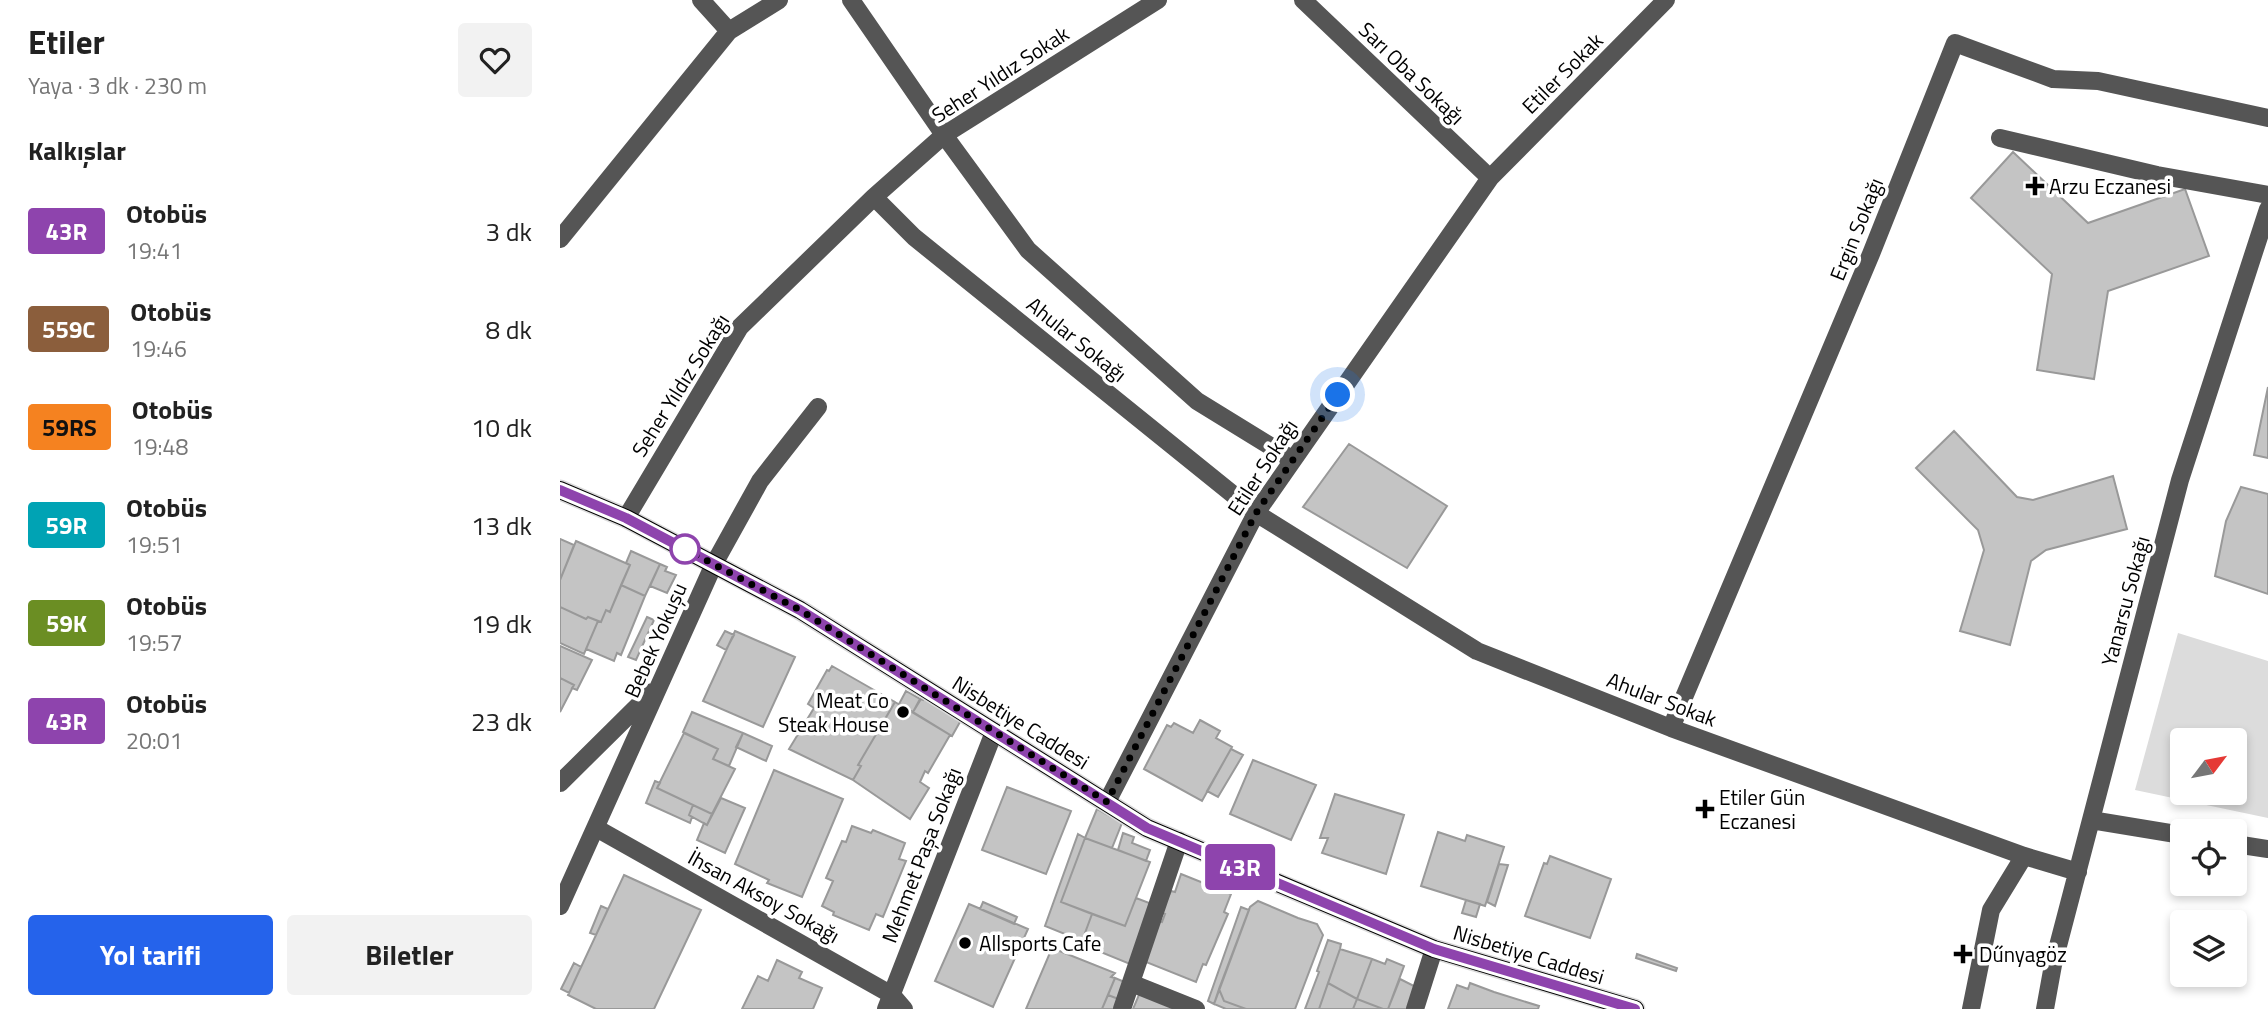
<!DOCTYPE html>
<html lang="tr">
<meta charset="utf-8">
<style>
body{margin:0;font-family:"Titillium Web",sans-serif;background:#f2f2f2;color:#222;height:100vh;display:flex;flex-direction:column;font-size:26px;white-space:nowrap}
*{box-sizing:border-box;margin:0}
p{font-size:23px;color:#767676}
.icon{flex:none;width:38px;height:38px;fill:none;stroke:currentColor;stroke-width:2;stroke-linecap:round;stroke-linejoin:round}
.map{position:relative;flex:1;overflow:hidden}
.drawer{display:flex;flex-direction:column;background:#fff;width:560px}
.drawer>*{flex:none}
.badge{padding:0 14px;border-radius:5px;font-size:24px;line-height:46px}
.needle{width:46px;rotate:58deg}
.controls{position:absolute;left:1610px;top:728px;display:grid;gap:14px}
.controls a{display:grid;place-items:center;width:77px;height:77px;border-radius:7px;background:#fff;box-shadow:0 4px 10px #0003;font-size:35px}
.you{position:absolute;width:35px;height:35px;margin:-18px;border:5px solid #fff;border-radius:50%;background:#1a73e8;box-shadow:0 0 0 10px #1a73e833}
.map>.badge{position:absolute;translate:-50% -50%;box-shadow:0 0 0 4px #fff}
h2{padding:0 28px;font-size:26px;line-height:63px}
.round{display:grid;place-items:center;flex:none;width:74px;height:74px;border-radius:7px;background:#f2f2f2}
.summary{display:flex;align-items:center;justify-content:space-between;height:119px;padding:0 28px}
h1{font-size:33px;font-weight:700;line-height:52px}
.button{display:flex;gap:14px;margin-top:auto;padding:14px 28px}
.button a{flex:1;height:80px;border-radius:7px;background:#2563eb;color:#fff;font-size:28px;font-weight:700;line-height:80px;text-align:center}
.button a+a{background:#f2f2f2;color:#222}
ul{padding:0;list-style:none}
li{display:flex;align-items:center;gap:21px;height:98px;padding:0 28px}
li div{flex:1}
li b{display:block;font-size:26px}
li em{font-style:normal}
li .badge{min-width:77px;font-weight:700;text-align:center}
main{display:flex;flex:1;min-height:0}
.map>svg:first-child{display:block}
.green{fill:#dcdcdc;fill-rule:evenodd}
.building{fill:#c4c4c4;stroke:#999;stroke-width:2}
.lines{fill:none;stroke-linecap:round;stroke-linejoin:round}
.major-casing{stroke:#dbdbdb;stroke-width:21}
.minor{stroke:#555;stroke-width:18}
.major{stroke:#000;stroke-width:18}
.line-casing{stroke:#fff;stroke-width:16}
.line{stroke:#8e44ad;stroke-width:10}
.walk{stroke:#000;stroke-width:7;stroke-dasharray:0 12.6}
.poi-dot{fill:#000;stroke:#fff;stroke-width:2.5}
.stop-dot{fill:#fff;stroke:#8e44ad;stroke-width:3.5}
.labels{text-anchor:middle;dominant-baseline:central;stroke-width:7;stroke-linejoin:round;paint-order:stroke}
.street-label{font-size:21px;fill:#000;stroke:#fff}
.poi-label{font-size:21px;fill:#000;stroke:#fff;text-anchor:start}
</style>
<main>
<section class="drawer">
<div class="summary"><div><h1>Etiler</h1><p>Yaya · 3 dk · 230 m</p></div><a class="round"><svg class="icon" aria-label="heart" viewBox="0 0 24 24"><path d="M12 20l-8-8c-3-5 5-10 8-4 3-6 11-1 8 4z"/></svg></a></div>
<h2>Kalkışlar</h2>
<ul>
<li><span class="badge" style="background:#8e44ad;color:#fff">43R</span><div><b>Otobüs</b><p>19:41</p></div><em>3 dk</em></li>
<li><span class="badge" style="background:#8b5e3c;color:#fff">559C</span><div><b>Otobüs</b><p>19:46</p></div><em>8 dk</em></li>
<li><span class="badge" style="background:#f58220;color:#111">59RS</span><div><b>Otobüs</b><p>19:48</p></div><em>10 dk</em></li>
<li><span class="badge" style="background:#00a3b4;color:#fff">59R</span><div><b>Otobüs</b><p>19:51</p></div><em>13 dk</em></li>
<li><span class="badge" style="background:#6b8e23;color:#fff">59K</span><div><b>Otobüs</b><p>19:57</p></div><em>19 dk</em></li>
<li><span class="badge" style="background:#8e44ad;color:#fff">43R</span><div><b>Otobüs</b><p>20:01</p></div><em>23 dk</em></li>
</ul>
<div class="button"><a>Yol tarifi</a><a>Biletler</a></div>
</section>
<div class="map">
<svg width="1708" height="1009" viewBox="0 0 1708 1009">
<rect width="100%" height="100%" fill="#fff"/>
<!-- green -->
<path class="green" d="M1618 633 1708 661V818L1575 790ZM1622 740H1675V793H1622Z"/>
<!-- building -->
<path class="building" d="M1453 152 1528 223 1625 189 1649 256 1548 291 1534 379 1477 370 1492 274 1411 198Z
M1708 387V458L1694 455Z
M1394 431 1457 497 1473 500 1553 476 1567 529 1486 550 1471 561 1450 645 1400 631 1424 550 1418 530 1356 468Z
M789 444 887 506 847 568 743 507Z
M1681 487 1708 494V594L1655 576 1666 521Z
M0 539 14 545 0 580Z
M16 541 70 565 50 612 46 610 41 622 28 617 26 619 0 607V580Z
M71 551 100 564 85 596 61 585 70 565 66 563Z
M100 564 107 567 105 571 116 575 107 593 90 586Z
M61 585 85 596 61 655 57 653 54 661 26 649 38 621 41 622 46 610 50 612Z
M0 607 26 619 28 617 38 621 24 654 0 643Z
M87 617 94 620 76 660 68 657Z
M165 631 174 635 166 650 157 645Z
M175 631 235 657 203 727 143 701Z
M0 646 32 660 17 690 12 688 14 685 0 678Z
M272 666 335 702 298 765 301 766 293 780 229 749 254 708 248 704 267 670 269 671Z
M0 678 14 685 0 712Z
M346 691 360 699 353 712 339 704Z
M364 698 399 718 398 720 400 722 392 736 353 712 361 699 363 700Z
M335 702 390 735 368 773 365 771 360 782 369 788 350 819 293 780 301 766 298 765Z
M132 712 183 733 169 766 153 759 158 749 123 732Z
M640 720 660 731 656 738 672 747 642 801 584 769 607 725 611 727 614 723 633 733Z
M124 733 158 749 153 759 175 769 152 814 97 788Z
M183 733 212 746 206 761 176 747Z
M671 749 683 755 658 797 647 791Z
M693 760 756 785 731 840 670 814Z
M214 770 283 799 242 897 207 883 209 880 175 864Z
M95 781 100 783 97 788 133 805 129 815 132 817 130 823 86 803Z
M447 787 511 811 486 874 422 850Z
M775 794 844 815 826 874 762 853 768 838H760Z
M161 798 185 808 165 853 137 840 144 823 147 825Z
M133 805 152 814 147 825 129 815Z
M537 809 562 823 552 848 525 838Z
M292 826 311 833 313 830 345 843 339 859 346 861 323 917 316 914 309 930 273 915 274 912 262 906 273 881 266 878 282 841 286 842Z
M878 832 905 841 907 835 944 847 925 906 861 886Z
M563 833 574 837 572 843 590 850 586 861 558 850Z
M518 834 525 838 501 902 532 914 522 941 485 926Z
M525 838 590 862 565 926 501 902Z
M990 856 1051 879 1030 938 965 916 984 863 987 864Z
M939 864 948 865 935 906 927 902Z
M621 874 671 894 664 912 668 914 646 965 643 964 636 982 586 962 598 921 602 922 605 914 601 913 611 891 615 892Z
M64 875 141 910 94 1009H36L8 995Z
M576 898 592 904 570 964 521 944 532 914 565 926Z
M906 900 920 904 916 917 902 913Z
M698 901 738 918 757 924 763 935 735 1009H686L664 1001 659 989 690 907Z
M423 902 457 917 454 924 420 909Z
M409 904 468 929 433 1007 375 981Z
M41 906 48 909 36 935 30 933Z
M681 907 689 910 654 1004 648 1001Z
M768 940 781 944 780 949 759 1009H745L759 972 757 971Z
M492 948 555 973 551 977 555 978 542 1009H466Z
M780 949 812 959 797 999 768 983Z
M1077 954 1117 968 1116 971 1076 958Z
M812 959 825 964 827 959 844 966 828 1009H823L797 999Z
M217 960 242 972 239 978 262 988 253 1009H182L198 976 208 981Z
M14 963 21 967 9 993 1 989Z
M555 978 567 983 561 1000 548 995Z
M840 979 856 987 848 1009H828Z
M768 983 797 999 793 1009H759Z
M910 983 934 992 979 1006 978 1009H888L897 985 908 989Z
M659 989 664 1001 686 1009H666L654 1004Z
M581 990 626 1009H573Z
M548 995 561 1000 557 1009H542Z
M797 999 823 1009H793Z"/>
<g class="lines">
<!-- major casing -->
<g class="major-casing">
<path id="major" d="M0 490 66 518 240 610 587 828 874 949 1075 1009"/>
</g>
<!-- minor -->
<path class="minor" d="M141 0 169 31
M291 0 384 135 468 250 637 401 733 460
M743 0 930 178
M1440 138 1597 175 1708 195
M314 197 354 237 696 513 917 651 1111 728 1464 856 1518 872
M0 239 169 31 219 0
M66 518 180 327 314 197 384 135 598 0
M1111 728 1311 254 1395 43 1493 79 1538 81 1708 118
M0 783 92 692
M547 802 696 513 930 178 1106 0
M1531 820 1622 835
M36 828 332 995 344 1009
M1675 844 1708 849
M0 906 154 564 200 481 258 407
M571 983 636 1009
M326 1009 434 732
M562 1009 619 841
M855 1009 874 949
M1411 1009 1431 910 1464 856
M1485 1009 1493 965 1620 480 1708 209"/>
<!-- major -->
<use href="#major" class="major"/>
</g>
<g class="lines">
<!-- line casing -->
<g class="line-casing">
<path id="line" d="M0 490 66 518 240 610 587 828 874 949 1075 1009"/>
</g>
<!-- line -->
<use href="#line" class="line"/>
<!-- walk -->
<path class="walk" d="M125 549 240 610 547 802 696 513 778 395"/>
</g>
<!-- markers -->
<g class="poi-dot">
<path d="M1471.5 175.5h7v7h7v7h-7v7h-7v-7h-7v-7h7z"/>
<circle cx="343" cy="712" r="7"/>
<path d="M1141.5 798.5h7v7h7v7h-7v7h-7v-7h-7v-7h7z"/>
<circle cx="405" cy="943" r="7"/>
<path d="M1399.5 943.5h7v7h7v7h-7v7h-7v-7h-7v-7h7z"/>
</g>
<circle class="stop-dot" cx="125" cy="549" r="14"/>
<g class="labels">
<!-- street labels -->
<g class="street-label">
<text transform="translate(852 73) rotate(44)">Sarı Oba Sokağı</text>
<text transform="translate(1002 73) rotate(-45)">Etiler Sokak</text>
<text transform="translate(440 74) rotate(-33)">Seher Yıldız Sokak</text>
<text transform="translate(1296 229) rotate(-68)">Ergin Sokağı</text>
<text transform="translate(517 339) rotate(39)">Ahular Sokağı</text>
<text transform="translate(120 385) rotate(-58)">Seher Yıldız Sokağı</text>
<text transform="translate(702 467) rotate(-57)">Etiler Sokağı</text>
<text transform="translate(1565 601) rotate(-75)">Yanarsu Sokağı</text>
<text transform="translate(95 640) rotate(-66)">Bebek Yokuşu</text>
<text transform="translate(1102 699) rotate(21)">Ahular Sokak</text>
<text transform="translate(461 722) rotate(32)">Nisbetiye Caddesi</text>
<text transform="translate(361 855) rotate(-69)">Mehmet Paşa Sokağı</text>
<text transform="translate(204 896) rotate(29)">İhsan Aksoy Sokağı</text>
<text transform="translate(969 954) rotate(17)">Nisbetiye Caddesi</text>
</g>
<!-- poi labels -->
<g class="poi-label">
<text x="1489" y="186">Arzu Eczanesi</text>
<text x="329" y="700" text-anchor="end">Meat Co<tspan x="329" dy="24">Steak House</tspan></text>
<text x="1159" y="797">Etiler Gün<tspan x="1159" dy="24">Eczanesi</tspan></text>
<text x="419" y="943">Allsports Cafe</text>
<text x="1419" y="954">Dűnyagöz</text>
</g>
</g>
</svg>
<div class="controls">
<a><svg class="needle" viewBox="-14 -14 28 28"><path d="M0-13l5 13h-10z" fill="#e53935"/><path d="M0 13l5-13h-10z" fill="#767676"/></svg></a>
<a><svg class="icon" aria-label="locate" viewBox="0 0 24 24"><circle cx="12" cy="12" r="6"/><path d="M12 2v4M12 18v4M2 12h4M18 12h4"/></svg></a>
<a><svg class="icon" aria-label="layers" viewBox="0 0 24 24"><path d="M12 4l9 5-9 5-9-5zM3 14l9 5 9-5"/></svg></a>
</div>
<div class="you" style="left:778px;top:395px"></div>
<b class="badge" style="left:680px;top:867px;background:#8e44ad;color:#fff">43R</b>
</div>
</main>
